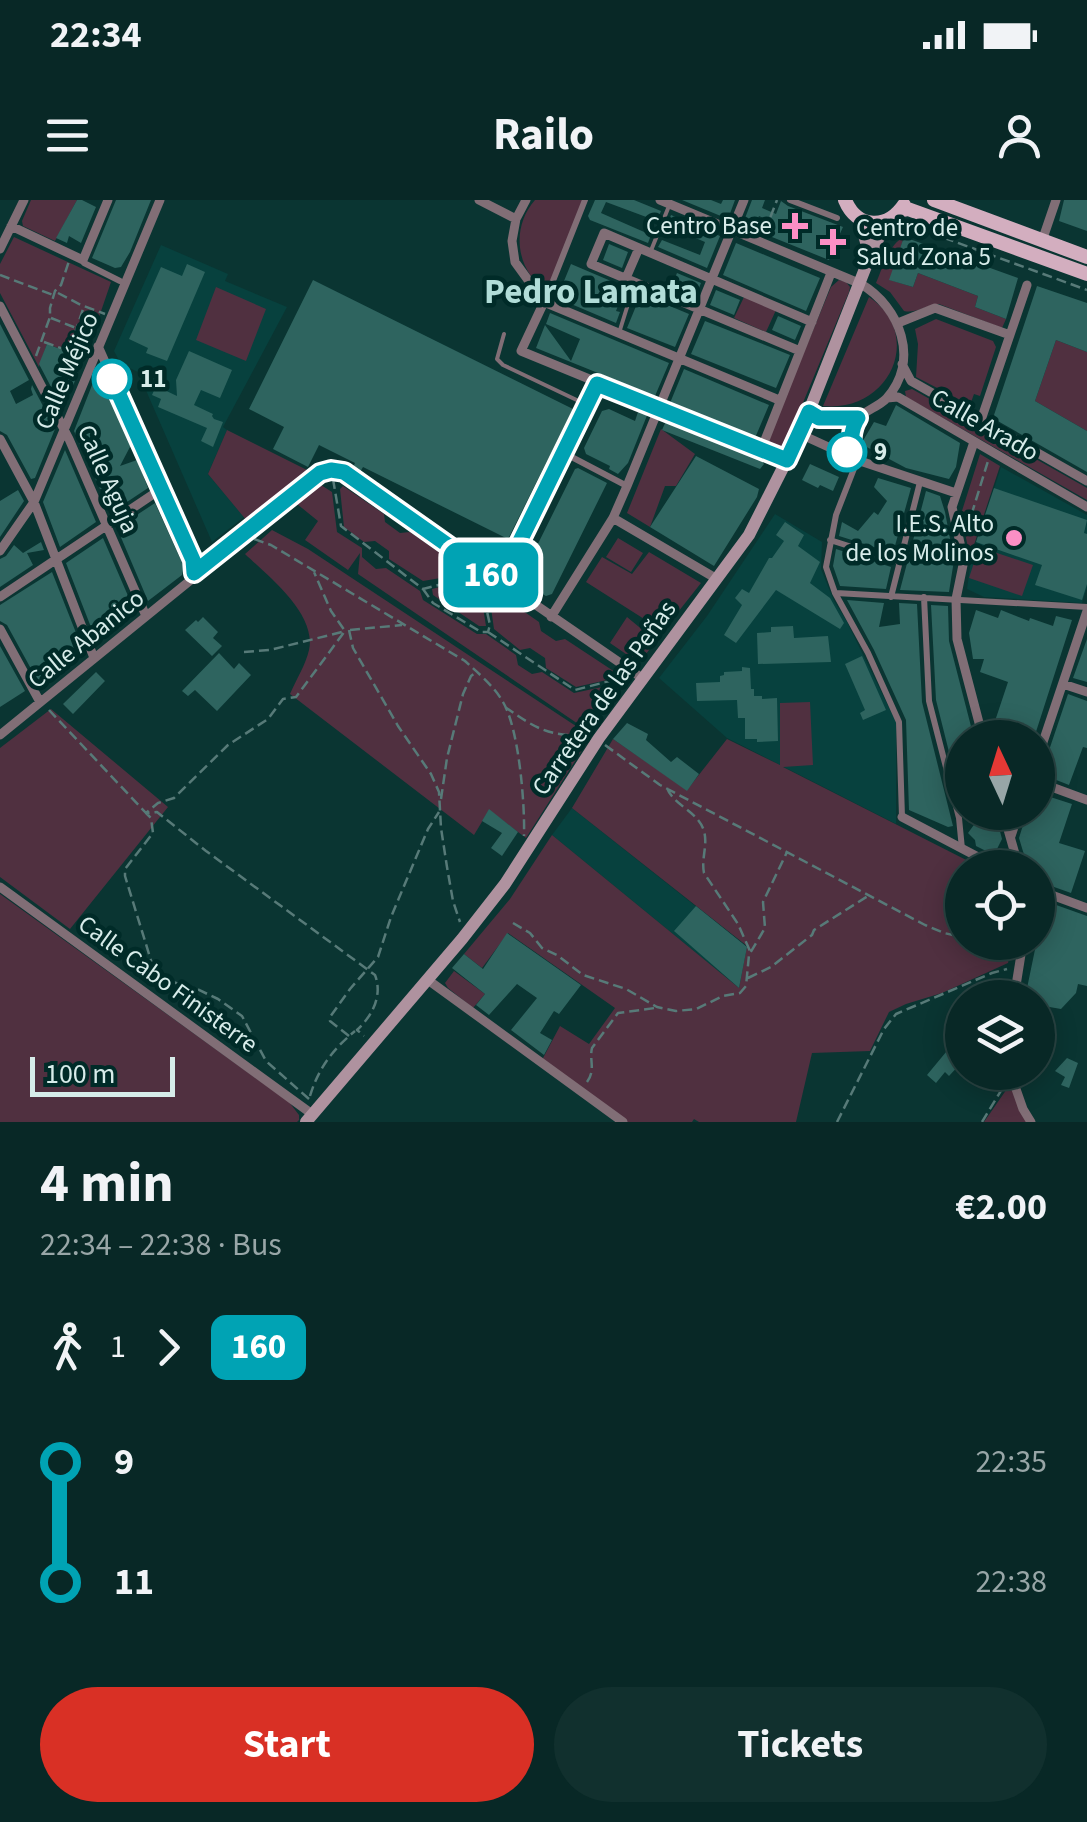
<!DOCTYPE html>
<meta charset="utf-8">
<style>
body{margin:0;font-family:"Source Sans 3",sans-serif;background:#11302e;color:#f1f3f6;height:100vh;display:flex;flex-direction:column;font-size:38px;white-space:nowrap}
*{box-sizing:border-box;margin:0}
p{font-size:32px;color:#98a6a7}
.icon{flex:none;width:55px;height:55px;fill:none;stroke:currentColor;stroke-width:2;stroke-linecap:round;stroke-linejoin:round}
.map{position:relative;height:922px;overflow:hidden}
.side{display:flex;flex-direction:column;background:#082826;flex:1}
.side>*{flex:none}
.badge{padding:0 20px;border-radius:15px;font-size:35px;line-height:65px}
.needle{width:65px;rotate:356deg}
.fabs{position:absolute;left:945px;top:520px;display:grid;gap:20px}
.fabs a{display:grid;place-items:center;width:110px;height:110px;border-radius:50%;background:#082826;box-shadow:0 5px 25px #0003,0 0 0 2px #294443;font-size:50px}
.scale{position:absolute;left:30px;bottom:25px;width:145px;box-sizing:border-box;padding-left:10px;border:5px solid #d7ecea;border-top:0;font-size:28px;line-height:35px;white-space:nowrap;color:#d7ecea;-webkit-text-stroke:8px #002b28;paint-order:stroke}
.map>.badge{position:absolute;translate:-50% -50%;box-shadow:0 0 0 5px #fff}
.legs{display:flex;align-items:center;gap:15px;height:110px;padding:0 40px;font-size:32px}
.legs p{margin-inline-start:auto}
.headline{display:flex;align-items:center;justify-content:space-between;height:170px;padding:0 40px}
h1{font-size:55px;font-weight:700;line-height:75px}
.cta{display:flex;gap:20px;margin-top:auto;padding:20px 40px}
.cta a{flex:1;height:115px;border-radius:60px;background:#d93025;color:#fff;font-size:40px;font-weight:700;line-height:115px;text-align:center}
.cta a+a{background:#11302e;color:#f1f3f6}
ul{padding:0 40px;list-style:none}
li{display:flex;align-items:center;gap:35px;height:120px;font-size:38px}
li i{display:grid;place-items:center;width:15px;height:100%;margin:0 12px;background:currentColor}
li i::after{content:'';width:25px;height:25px;margin:-12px;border:8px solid;border-radius:50%;background:#082826}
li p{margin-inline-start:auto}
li:first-child i{background:linear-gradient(#0000 50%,currentColor 0)}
li:last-child i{background:linear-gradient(currentColor 50%,#0000 0)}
.status{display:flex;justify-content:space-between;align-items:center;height:70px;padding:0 50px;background:#082826;direction:ltr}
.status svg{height:28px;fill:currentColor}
header{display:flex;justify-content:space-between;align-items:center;height:130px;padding:0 40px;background:#082826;font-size:45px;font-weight:700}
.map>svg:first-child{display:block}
.built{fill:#07413e}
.green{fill:#503040}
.building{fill:#2e645f}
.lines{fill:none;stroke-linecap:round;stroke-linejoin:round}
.path{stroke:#577a78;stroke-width:2.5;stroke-dasharray:10 5;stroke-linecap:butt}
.service{stroke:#816e76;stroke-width:4}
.pedestrian{stroke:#816e76;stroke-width:6}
.minor{stroke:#816e76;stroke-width:9}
.secondary{stroke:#af929f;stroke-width:12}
.primary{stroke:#d3aebf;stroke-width:14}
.line-1-casing{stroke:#fff;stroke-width:22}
.line-1{stroke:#00a3b4;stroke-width:15}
.poi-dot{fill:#fb8fc5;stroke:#002b28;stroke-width:4}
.stop-1-dot{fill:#fff;stroke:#00a3b4;stroke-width:5}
.labels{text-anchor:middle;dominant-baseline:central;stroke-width:9;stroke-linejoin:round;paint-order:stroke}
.poi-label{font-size:25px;fill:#d7ecea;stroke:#002b28;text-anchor:end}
.street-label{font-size:25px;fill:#d7ecea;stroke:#002b28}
.stop-label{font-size:25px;font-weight:bold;fill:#d7ecea;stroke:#002b28;text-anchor:start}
.district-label{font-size:35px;font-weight:bold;fill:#b1ddd8;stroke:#002b28}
</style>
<div class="status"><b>22:34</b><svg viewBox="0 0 49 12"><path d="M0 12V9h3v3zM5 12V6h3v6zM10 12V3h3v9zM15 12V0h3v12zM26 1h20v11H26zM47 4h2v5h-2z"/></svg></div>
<header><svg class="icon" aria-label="menu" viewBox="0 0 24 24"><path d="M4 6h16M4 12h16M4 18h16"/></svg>Railo<svg class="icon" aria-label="person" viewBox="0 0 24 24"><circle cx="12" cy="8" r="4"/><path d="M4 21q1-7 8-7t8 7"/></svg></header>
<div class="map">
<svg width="1087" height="922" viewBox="0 0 1087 922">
<rect width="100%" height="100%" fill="#0a3532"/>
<!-- built -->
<path class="built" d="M161 45 228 74 225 81 287 107 223 227 227 230 208 274 244 317 212 342 138 172 121 164 114 151Z
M1001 267 1087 315V387L1082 403 984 397 967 389 971 360Z
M775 314 822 342 821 369 834 401 846 420 896 522V624L727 538 659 478 707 416Z
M572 608 747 747 739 788 552 635Z"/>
<!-- green -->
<path class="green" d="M31 0H77L55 41 23 26 22 21Z
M535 0H584L549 92C516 73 510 28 535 0Z
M14 37 111 82 85 158 47 144 39 167 0 93V64Z
M904 37 890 80 913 87 918 73 978 96 975 107 1006 119 1002 128 939 104C927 105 915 114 904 111L890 92 876 83C883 67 888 45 904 37Z
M839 80 846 82 850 87 849 92 785 246 779 250 773 249 769 245V236L831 87Z
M216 87 266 109 246 161 196 140Z
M744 97 776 110 766 132 734 118Z
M869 97C925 134 890 213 823 206Z
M936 119 993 141 996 147 980 196 974 194 970 205 916 177 918 144 915 129Z
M1056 140 1087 152V231L1035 201Z
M912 189 1087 288V300L906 197 905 191Z
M661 229 695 254 676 286H665L650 327 627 313Z
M227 230 309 271 247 321 208 274Z
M980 254 1000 266 970 357 961 314Z
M321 285 332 292 337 332 362 348V357L376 369 386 368 420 391 423 400 477 434H486L516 455 518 465 532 474 542 472 574 493 616 484 620 487 587 530 358 374 360 353 348 370 305 340 318 321 297 304Z
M343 286 384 314 385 322 400 333 410 332 466 371 464 374 423 381 389 359V351L375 341 364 342 344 327 340 289Z
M272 330 308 349 591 536 526 638 489 610 474 635 290 494C296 480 306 464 309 450 317 414 268 376 245 354Z
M618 338 643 353 631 372 606 357Z
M979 347 1033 365 1022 396 969 378Z
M649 352 701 383 663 431 586 382 602 357 632 374Z
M466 380 480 389 486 426H479L433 395 432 389Z
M493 390 539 422 541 431 556 441 565 439 618 474 616 478 576 487 546 468 545 458 530 448 520 450 494 429 489 394Z
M627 417 656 441 639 463 610 443Z
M810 502 813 565 783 567 980 667 962 668V742L1012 743 1008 763 942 793 906 804 889 812 870 851 812 853 796 922H699L694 919 692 922H625L542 860 560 826 589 844 615 808 508 733 482 768 464 754 510 699 552 635 739 788 747 746 572 608 613 539 687 590 727 539 780 565V503Z
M51 509 168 607 70 729 0 677V548Z
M0 694 289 902 299 915V920L297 922H0Z
M454 771 485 794 473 808 448 788 445 783Z
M1011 883 1030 922H984Z"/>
<!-- building -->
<path class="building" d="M77 0H82L96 7 81 43 69 36 67 43 56 38Z
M116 0H151L130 52 121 67 115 68 92 58Z
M595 0H634L661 11 657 21 606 2 601 13 651 35 648 43 590 20 588 16Z
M682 0H711L721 4 723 0H735L728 19Z
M752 0H765L762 8 776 14 781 1 788 6 843 27 838 38 840 46 833 49 829 60 767 35 772 22 759 16 753 30 742 26Z
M1064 0H1087V31L1059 21Z
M671 15 720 36 707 68 658 47 662 40 700 55 705 42 667 26Z
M904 37 1018 78 1006 119 975 107 978 96 918 73 913 87 889 80Z
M736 43 820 78 806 111 723 75Z
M609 44 628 52 622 68 603 60Z
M187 64 205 72 167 161 146 153 148 148 129 139 161 67 182 76Z
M571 64 625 87 616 111 620 112 616 123 557 98Z
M677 73 701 83 695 98 671 88Z
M313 80 573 209 508 339 363 267 359 274 352 269 355 263 319 245 308 267 273 249 284 227 249 209Z
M1037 86 1087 103V152L1056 140 1035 201 1087 231V272L996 220 994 215Z
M716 90 740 100 734 115 710 105Z
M641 94 689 114 675 147 627 128Z
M550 113 669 163 655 196 536 148 545 125 571 161 580 139 546 124Z
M778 116 801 126 795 140 772 130Z
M705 121 790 155 776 188 691 154Z
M0 124 29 180 10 191 16 204 33 195 31 189 32 185 55 229 35 278 31 279 7 235 0 231Z
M47 144 68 152 66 158 71 170 75 171 73 177 76 178 65 206 60 204 39 164Z
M189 151 232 170 220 198 201 190 194 205 213 214 212 216 214 219 223 222 213 247 201 241 207 228 158 207 161 199 152 195 156 186 177 196 176 180Z
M684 169 769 205 755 238 670 203Z
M96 175H100L131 245 120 266 137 260 148 288 124 304 113 283 100 289 74 231Z
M896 205 960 243 956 267 949 279 906 268 861 244 874 222 886 226Z
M609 209 635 221 639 209 648 213 628 263 618 274 609 269 610 266 586 254 584 248 602 211Z
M666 221 761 260 764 264 760 269 662 230Z
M65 250 96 322 60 347 43 302Z
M696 256 759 289 757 297 714 366 650 327Z
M810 264 839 277 833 291 820 285 818 288 802 280Z
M578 268 607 283 552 394 546 396 523 384 521 378 575 269Z
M878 278 911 288 893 353 839 336 842 322 858 331 874 312 878 315 887 301 874 287Z
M994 288 1087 320 1084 333 1087 334V384L1082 400 1035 385 1042 365 976 342Z
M18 290 24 301 0 337V301Z
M926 291 940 296 945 312 954 360 949 392 900 390Z
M155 303 184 367 182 375 148 401 117 328Z
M785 322 804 335 798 346 820 362 810 383 830 398 844 423 840 429 776 390 736 443 724 435 742 405 735 398 742 389 749 393 769 358H772L784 341 776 335Z
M103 338 135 412 119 426 96 440 66 363Z
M41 342 44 350 27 353 33 365 0 387V359L6 356 14 345 23 353Z
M836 349 891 367 886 389 840 386 833 366Z
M52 372 84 453 41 487 7 425 0 421V405Z
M847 400 884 403 879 427 900 424 899 403 917 404 922 502 953 626 948 627 909 610 906 520 874 450Z
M931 405 948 406 949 441 974 538H962V604L936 500Z
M976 410 998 418 1001 410 1029 421 1030 418 1053 426 1056 416 1072 420 1034 538 994 524 1008 482 980 472 984 459H973L969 433Z
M203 417 218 432 213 438 222 446 212 456 185 430 196 420 198 422Z
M793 426 794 438 828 436 831 462 758 464 757 433 771 432V427Z
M1087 439V482L1073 478Z
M0 446 25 491 0 507Z
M219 453 234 469 239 463 251 475 217 511 195 490 188 496 182 491Z
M862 456 886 510 863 520 860 513 865 510 845 464Z
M742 467 750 468 751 489H754V496H762V499L777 498 778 541 757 542V539H745V518H738L737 500 697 501 696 483 720 482V476L724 475V472L742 471Z
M96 472 105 481 73 514 63 504Z
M1068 494 1087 501V548L1083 547 1069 585 1041 574Z
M627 523 648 534 646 540 671 562 677 557 699 574 687 591 613 539Z
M1038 593 1072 604 1059 643 1085 651 1071 693 1040 682 1038 668H1032L1025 658 1019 638 1027 612H1038Z
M489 609 518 632 502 656 491 648 502 633 482 621Z
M965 612H995L1002 639 994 655 976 646 975 640 968 633 976 622 969 623Z
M1045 701 1087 716V786L1078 784 1076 793 1061 809 1038 805V798H1025Z
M696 706 747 747 739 788 674 731Z
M507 733 581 785 559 814 554 811 540 833 552 840 544 855 511 830 537 798 517 784 489 815 476 805 485 794 452 768 464 754 483 769Z
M951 846 962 856V862L949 876 945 872 936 883 927 875Z
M1067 858 1078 863 1069 888 1061 885 1065 877 1055 871Z"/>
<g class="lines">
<!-- path -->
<path class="path" d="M765 31 777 0
M892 39 898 30 909 25 1087 90
M0 75 53 95
M58 93 81 105 105 114
M51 118 76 128
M44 142 69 151 84 106
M70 147 84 153
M36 156 50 117V108L55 91 61 85 69 61
M68 163 85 155
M75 178 77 170
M333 279 341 326 423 389 477 375
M967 329 988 261
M254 339 271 345 465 461C478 473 494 486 503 502 519 529 525 604 524 636
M423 389 433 403 481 432H488L490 425 480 380
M349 430 353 448 398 526 431 574 439 592 441 628 447 667 453 701 460 722
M350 430 402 425
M488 432 575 490 625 477
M244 452 270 450 342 432
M505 507C535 528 549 537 586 535
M49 510 146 613 157 612 206 651 375 775C383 796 372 816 357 830L364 836
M605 545 660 585 925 725 944 733 962 737
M667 588C674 606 698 611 704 631 708 645 701 659 704 673L738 724 750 751
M441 599 447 558 463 494 471 476 475 473
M513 723 530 733 542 748 557 755 583 775 626 789 657 807 676 811 696 809 723 796 740 793 746 786 749 755 765 728 763 702 787 652
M988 742 1000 748 1010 759
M748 778 771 767 812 735 814 730 868 696
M349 836 330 821V817L350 789 378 757 391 717 428 629 439 612
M587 882C596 870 589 860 592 848L618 813 655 808
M310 896C318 869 333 849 355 831
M309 899 266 861 242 816 218 799 197 789 169 781 153 767 125 676V669L153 633 151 618 146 613 158 603 174 598 228 545 268 519 283 499 296 497 345 431 331 411 314 372
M837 922 884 829 896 814 992 773 1007 769
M982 922 1005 884"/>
<!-- service -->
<path class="service" d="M650 53 669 6
M619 133 634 85
M504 134 497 159 503 165 583 203"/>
<!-- pedestrian -->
<path class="pedestrian" d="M790 0 837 18
M84 63 120 81
M545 101 585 0
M564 253 627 286
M857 261 836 315 826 367 835 393 868 453 899 522 902 617
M830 340 899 362
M836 393 1087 407
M891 397 920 282
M924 397 929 501 959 618 962 649"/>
<!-- minor -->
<path class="minor" d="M479 0 516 19
M526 0 516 19 512 41 515 62 544 102 779 200
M660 0 861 84C900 107 921 161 886 199 877 208 862 211 855 222 848 232 853 242 847 252L841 253
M11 26 83 60 108 0
M1042 41 1056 0
M0 49 24 0
M626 78 639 48
M544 102 521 151 787 260
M0 106 69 239 146 416
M898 123 935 108 1010 135
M98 146 193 360 194 373
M800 151 591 64 604 33 812 122
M902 164 911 181 1087 281
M887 198 898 197 1087 307
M809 212 819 218H858
M981 220 1027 85
M800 234 857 260 956 293
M0 239 34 302 94 458
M974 242 952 307 962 352 963 365 956 399 957 439 983 538
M761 250 831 73
M613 318 717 379
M0 351 34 302 160 0
M500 382 597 183
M0 397 161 289
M551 417 613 318 627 286 744 0
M0 429 40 502
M1063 484 1087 492
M0 535 192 379 194 373 320 273 331 270 344 273 642 478
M1038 557 1087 411
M1038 582 1087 600
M1003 612 1019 668
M902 617 999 668
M1011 636 1019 612
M0 687 312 914
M1038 690 1087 708
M428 780 623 922
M1014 798 1023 742
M1010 872 1023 909 1031 922"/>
<!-- secondary -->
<path class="secondary" d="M859 18 870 56
M306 922 462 739 505 684 599 538 749 335 800 234 870 56 887 21"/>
<!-- primary -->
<path class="primary" d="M845 0C857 29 887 30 904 5
M934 0 1087 57
M902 10 908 9 1087 74"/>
</g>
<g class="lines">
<!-- line-1 casing -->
<g class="line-1-casing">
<path id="line-1" d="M112 179 193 360 194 373 320 273 331 270 344 272 500 382 597 184 787 260 809 212 819 218H858C848 232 855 241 847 252"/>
</g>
<!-- line-1 -->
<use href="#line-1" class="line-1"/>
</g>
<!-- markers -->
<g class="poi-dot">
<path d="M790 11h10v10h10v10h-10v10h-10v-10h-10v-10h10z"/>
<path d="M828 27h10v10h10v10h-10v10h-10v-10h-10v-10h10z"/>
<circle cx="1014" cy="338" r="10"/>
</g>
<g class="stop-1-dot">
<circle cx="112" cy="179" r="18"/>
<circle cx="847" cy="252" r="18"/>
</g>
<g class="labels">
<!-- poi labels -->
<g class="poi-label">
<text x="772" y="26">Centro Base</text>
<text x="856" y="28" text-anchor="start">Centro de<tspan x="856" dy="29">Salud Zona 5</tspan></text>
<text x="994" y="324">I.E.S. Alto<tspan x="994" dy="29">de los Molinos</tspan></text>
</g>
<!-- street labels -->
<g class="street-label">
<text transform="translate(67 171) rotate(-67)">Calle Méjico</text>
<text transform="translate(985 225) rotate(30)">Calle Arado</text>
<text transform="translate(108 279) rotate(66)">Calle Aguja</text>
<text transform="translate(86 439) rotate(-39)">Calle Abanico</text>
<text transform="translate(604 498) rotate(-55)">Carretera de las Peñas</text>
<text transform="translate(168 784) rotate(36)">Calle Cabo Finisterre</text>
</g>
<!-- stop labels -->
<g class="stop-label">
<text x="140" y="179">11</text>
<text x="874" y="252">9</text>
</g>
<!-- district labels -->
<g class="district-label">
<text x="591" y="92">Pedro Lamata</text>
</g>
</g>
</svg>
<div class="fabs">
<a><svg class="needle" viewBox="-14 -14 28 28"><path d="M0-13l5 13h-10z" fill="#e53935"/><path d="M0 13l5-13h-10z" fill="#98a6a7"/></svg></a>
<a><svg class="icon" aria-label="locate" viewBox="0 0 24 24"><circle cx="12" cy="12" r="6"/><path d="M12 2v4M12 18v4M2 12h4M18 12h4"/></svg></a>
<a><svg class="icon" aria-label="layers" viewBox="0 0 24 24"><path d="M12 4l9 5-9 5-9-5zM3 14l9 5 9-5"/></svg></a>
</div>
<div class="scale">100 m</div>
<b class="badge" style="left:491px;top:375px;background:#00a3b4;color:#fff">160</b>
</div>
<section class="side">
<div class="headline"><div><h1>4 min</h1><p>22:34 – 22:38 · Bus</p></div><b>€2.00</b></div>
<div class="legs"><svg class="icon" aria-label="walk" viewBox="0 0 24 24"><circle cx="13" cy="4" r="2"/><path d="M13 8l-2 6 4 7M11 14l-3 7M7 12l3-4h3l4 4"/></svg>1<svg class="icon" aria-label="forward" viewBox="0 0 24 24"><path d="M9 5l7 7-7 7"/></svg><b class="badge" style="background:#00a3b4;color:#fff">160</b></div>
<ul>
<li><i style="color:#00a3b4"></i><b>9</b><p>22:35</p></li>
<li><i style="color:#00a3b4"></i><b>11</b><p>22:38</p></li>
</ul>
<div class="cta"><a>Start</a><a>Tickets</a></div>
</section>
